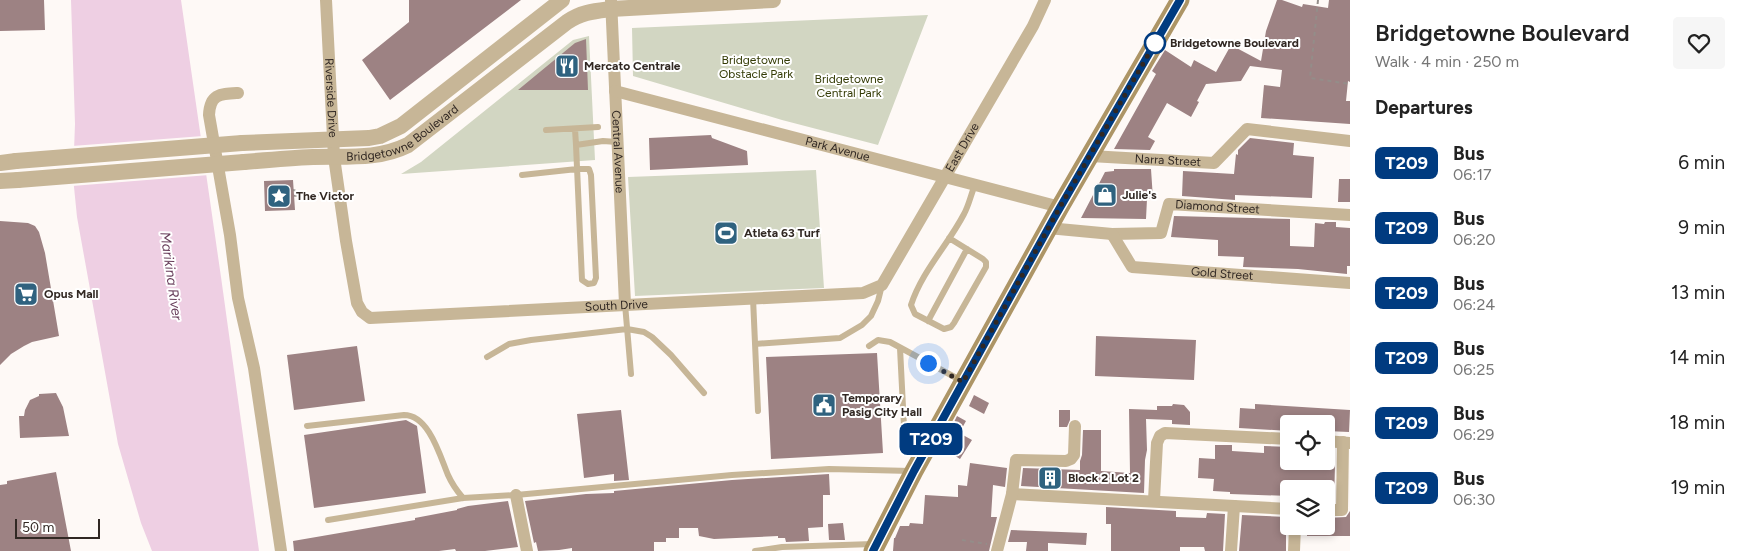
<!DOCTYPE html>
<meta charset="utf-8">
<style>
body{margin:0;font-family:Figtree,sans-serif;background:#f6f6f6;color:#222;height:100vh;display:flex;flex-direction:column;font-size:19px;white-space:nowrap}
*{box-sizing:border-box;margin:0}
p{font-size:16px;color:#767676}
.icon{flex:none;width:28px;height:28px;fill:none;stroke:currentColor;stroke-width:2;stroke-linecap:round;stroke-linejoin:round}
.map{position:relative;flex:1;overflow:hidden}
.side{display:flex;flex-direction:column;background:#fff;width:400px}
.side>*{flex:none}
.badge{padding:0 10px;border-radius:8px;font-size:18px;line-height:32px}
.tools{position:absolute;left:1280px;top:415px;display:grid;gap:10px}
.tools a{display:grid;place-items:center;width:55px;height:55px;border-radius:5px;background:#fff;box-shadow:0 2px 8px #0003;font-size:25px}
.scale{position:absolute;left:15px;bottom:12px;width:85px;box-sizing:border-box;padding-left:5px;border:2px solid #312823;border-top:0;font-size:14px;line-height:18px;white-space:nowrap;color:#312823;-webkit-text-stroke:4px #fff;paint-order:stroke}
.you{position:absolute;width:25px;height:25px;margin:-12px;border:4px solid #fff;border-radius:50%;background:#1a73e8;box-shadow:0 0 0 8px #1a73e833}
.map>.badge{position:absolute;translate:-50% -50%;box-shadow:0 0 0 2px #fff}
h2{padding:0 25px;font-size:19px;line-height:45px}
.round{display:grid;place-items:center;flex:none;width:52px;height:52px;border-radius:5px;background:#f6f6f6}
.overview{display:flex;align-items:center;justify-content:space-between;height:85px;padding:0 25px}
h1{font-size:24px;font-weight:600;line-height:38px}
ul{padding:0;list-style:none}
li{display:flex;align-items:center;gap:15px;height:65px;padding:0 25px}
li div{flex:1}
li b{display:block;font-size:19px}
li em{font-style:normal}
li .badge{min-width:55px;font-weight:700;text-align:center}
main{display:flex;flex:1;min-height:0}
.map>svg:first-child{display:block}
.green{fill:#d2d6c2}
.water{fill:#eecfe3}
.pier{fill:#fef9f6}
.building{fill:#9d8283}
.lines{fill:none;stroke-linecap:round;stroke-linejoin:round}
.path{stroke:#948d89;stroke-width:2;stroke-dasharray:4 4;stroke-linecap:butt}
.service{stroke:#c7b697;stroke-width:6}
.minor{stroke:#c7b697;stroke-width:12}
.tertiary{stroke:#c7b697;stroke-width:16}
.secondary{stroke:#ad9566;stroke-width:19}
.tertiary-bridge{stroke:#c7b697;stroke-width:16}
.line-casing{stroke:#fff;stroke-width:11}
.line{stroke:#003b80;stroke-width:8}
.walk{stroke:#312823;stroke-width:5;stroke-dasharray:0 9}
.stop-dot{fill:#fff;stroke:#003b80;stroke-width:2.5}
.labels{text-anchor:middle;dominant-baseline:central;stroke-width:4;stroke-linejoin:round;paint-order:stroke}
.stop-label{font-size:12px;font-weight:bold;fill:#312823;stroke:#fff;text-anchor:start}
.park-label{font-size:12px;fill:#343b06;stroke:#fff}
.poi-label{font-size:12px;font-weight:bold;fill:#312823;stroke:#fff;text-anchor:start}
.street-label{font-size:12px;fill:#312823;stroke:#fff}
.water-label{font-size:14px;font-style:italic;fill:#673d5a;stroke:#fff}
</style>
<main>
<div class="map">
<svg width="1350" height="551" viewBox="0 0 1350 551">
<rect width="100%" height="100%" fill="#fef9f6"/>
<!-- green -->
<path class="green" d="M928 15 878 145 782 120 633 76 632 28Z
M589 36 595 160 401 174 421 162 573 40Z
M816 170 824 288 635 296 628 177Z"/>
<!-- water -->
<path class="water" d="M71 0H181L221 277 259 551H152L141 523 118 444 77 217 73 177 75 124Z"/>
<!-- pier -->
<path class="pier" d="M203 136 209 175 72 186V146Z"/>
<!-- building -->
<path class="building" d="M0 0H44L45 30 0 31Z
M409 0H521L390 100 362 60 409 22Z
M1277 0H1282L1302 7 1303 4 1328 8 1329 0H1350V82L1348 81 1346 101H1350V124L1261 118 1264 85 1280 87 1282 70 1250 66 1241 81 1206 84 1197 101 1199 102 1191 117 1167 103 1148 137 1155 141 1150 150 1114 149 1156 74 1152 71 1165 50 1191 67 1194 60 1216 72 1231 45 1261 61 1266 31Z
M586 39 588 90H518L575 43Z
M711 135 712 138 747 151 748 165 650 170 649 138Z
M1250 138 1294 143 1293 155 1314 157 1312 198 1235 195V200L1182 196 1183 171 1234 174 1236 154 1238 155V150Z
M1114 169H1151L1153 199H1147L1146 219 1081 218 1105 172 1114 171Z
M1339 179H1350V202H1338Z
M293 180 295 210 265 211 264 181Z
M1174 216 1290 219V246L1314 247 1315 223 1324 224 1325 222H1336V227L1350 228V266H1347V274L1298 269 1243 267 1244 257 1218 256V240L1171 237Z
M0 221 28 223 35 226 39 232 45 253 59 336 32 342 24 346 11 354 0 365Z
M1096 336 1196 340 1194 380 1095 376Z
M357 346 365 401 294 410 287 355Z
M877 353 883 453 771 459 766 357Z
M56 393 63 407 69 436 20 438 19 416H24L25 410 30 400 39 396V394Z
M974 395 989 403 984 414 969 406Z
M1173 404 1184 405 1190 412V425L1172 424V420L1146 419 1147 450 1145 460 1144 493 1021 486 1023 468 1080 470V461L1082 455 1083 430H1101V471L1130 473 1129 409 1157 410V406H1172Z
M1255 404 1350 410 1349 432 1326 431V424H1289V431L1239 428 1240 408 1255 409Z
M621 410 629 480 614 481V474L584 478 577 414Z
M1059 410H1070V420L1067 427H1059Z
M957 416 966 421 961 430 952 426Z
M406 420 417 426 426 493 314 508 304 435Z
M954 430 972 440 960 459 943 448Z
M1215 445H1232V451L1264 453V446L1289 447V461H1330V465H1335L1334 502V500H1326V489H1289V496L1230 494V492L1213 491 1214 479 1198 478 1199 458 1215 459Z
M970 463 1007 468 1005 487 993 485 991 517H997L989 551H893L894 538H895L900 526H909L910 523 923 524 925 495 958 497V485L967 486Z
M56 472 71 551H0V485L7 484V481Z
M829 474 830 495H823V527L808 528 809 541 786 542 785 538H778V536L714 539 699 536 698 528H679V538H666V542H654V551H572V548L559 550 538 551 536 542 534 543 525 501 586 494 614 493V491L732 480Z
M508 501 518 547 485 551H456L455 549 439 551H294L293 541 415 520V518L457 510V509L468 506Z
M1106 507 1176 511V517L1206 518 1207 513 1225 514 1223 551H1205L1204 547H1180V551H1111V524H1106Z
M1350 511V536H1307V526H1326V518L1346 517Z
M1242 515 1286 517V551H1239Z
M843 523 845 540H829L828 524Z
M1011 530 1087 533 1086 545 1048 543V551H1026L1027 542H1008Z"/>
<g class="lines">
<!-- path -->
<path class="path" d="M1318 0 1310 78 1350 84
M286 188V201L273 202V189Z
M293 190 309 195
M286 196 329 194
M962 540 987 544"/>
<!-- service -->
<path class="service" d="M575 129 576 145
M546 130 598 127
M522 175 577 169H589L591 175 596 278 594 283 588 284 582 280 576 145 603 141 617 142
M949 238 983 259 986 262V267L954 323 951 327 944 329 915 314 911 305C922 271 948 245 964 214 969 205 971 194 975 185
M753 298 758 411
M625 304 631 374
M928 321 967 249
M755 344 840 338 862 325 871 316 878 301 882 285
M869 346 878 340 890 342 962 381
M900 348 904 427 907 432 928 443
M487 357 509 344 531 340 627 329 644 332 652 337 671 355 704 393
M307 426 404 415C429 415 440 456 448 475 452 484 457 491 463 498
M328 520 463 498 516 495 732 475 829 469 911 471
M755 551 782 547 873 544"/>
<!-- minor -->
<g class="minor">
<path id="s1" d="M326 0 334 157 346 241 357 303 362 312 370 318 863 293 882 285 1033 26 1045 0"/>
<path id="s2" d="M611 0 625 304"/>
<path id="s3" d="M615 91 1060 207"/>
<path d="M238 93C220 94 210 94 209 115L230 235 238 298 254 368 281 551"/>
<path id="s4" d="M1090 156 1214 163 1247 129 1350 141"/>
<path id="s5" d="M1048 228 1112 234 1161 233 1169 204 1350 215"/>
<path id="s6" d="M1112 234 1132 267 1350 283"/>
<path d="M1326 441 1350 443"/>
<path d="M1012 494 1289 509"/>
<path d="M516 495 527 551"/>
<path d="M1154 500 1157 443 1160 436 1165 433 1289 439"/>
<path d="M1326 510H1342L1343 442"/>
<path d="M997 551 1012 494 1016 460 1066 461 1071 459 1074 455 1075 426"/>
<path d="M1231 551 1234 506"/>
<path d="M1294 551 1295 526"/>
</g>
<!-- tertiary -->
<g class="tertiary">
<path d="M242 143 369 138 380 136 401 126 562 0"/>
<path id="s7" d="M244 162C267 160 290 158 313 157 346 156 378 160 408 145L567 22C581 12 595 11 611 9L773 0"/>
<path d="M0 163 16 161"/>
<path d="M0 181 18 180"/>
</g>
<!-- secondary -->
<path class="secondary" d="M873 551 914 471 1060 207 1180 0"/>
<!-- tertiary-bridge -->
<path class="tertiary-bridge" d="M16 161 242 143
M18 180 244 162"/>
</g>
<g class="lines">
<!-- line casing -->
<g class="line-casing">
<path id="line" d="M873 551 914 471 1054 218 1180 0"/>
</g>
<!-- line -->
<use href="#line" class="line"/>
<!-- walk -->
<path class="walk" d="M928 363 963 382 1060 207 1155 43"/>
</g>
<!-- icons -->
<defs>
<g id="restaurant-square" transform="scale(1.25)"><rect x="-9" y="-9" width="18" height="18" rx="4" fill="#2f627f" stroke="#fff"/><path d="M-5-6h1v4h1v-4h1v4h1v-4h1v5L-1.5 .5V6h-2V.5L-5-1ZM5-6V6H3V1.5H1.5Q1.5-4 5-6Z" fill="#fff"/></g>
<g id="shop-square" transform="scale(1.25)"><rect x="-9" y="-9" width="18" height="18" rx="4" fill="#2f627f" stroke="#fff"/><path d="M-5-2.5h2.3a2.7 3.5 0 0 1 5.4 0H5L5.5 6h-11ZM-1.5-2.5h3a1.5 2.3 0 0 0-3 0Z" fill="#fff"/></g>
<g id="sight-square" transform="scale(1.25)"><rect x="-9" y="-9" width="18" height="18" rx="4" fill="#2f627f" stroke="#fff"/><path d="M0-6L1.8-2.2L6-1.7L2.9 1.2L3.7 5.4L0 3.3L-3.7 5.4L-2.9 1.2L-6-1.7L-1.8-2.2Z" fill="#fff"/></g>
<g id="stadium-square" transform="scale(1.25)"><rect x="-9" y="-9" width="18" height="18" rx="4" fill="#2f627f" stroke="#fff"/><path d="M0-5a6.5 5 0 1 0 0 10a6.5 5 0 1 0 0-10ZM-3.5-1.8h7v3.6h-7Z" fill="#fff"/></g>
<g id="supermarket-square" transform="scale(1.25)"><rect x="-9" y="-9" width="18" height="18" rx="4" fill="#2f627f" stroke="#fff"/><path d="M-6-5.5h2.5l.6 2H6L4.5 2H-2.5L-4.4-4H-6ZM-1.5 3.2a1.3 1.3 0 1 0 .1 0ZM3 3.2a1.3 1.3 0 1 0 .1 0Z" fill="#fff"/></g>
<g id="civic-square" transform="scale(1.25)"><rect x="-9" y="-9" width="18" height="18" rx="4" fill="#2f627f" stroke="#fff"/><path d="M-.6-6.5H3V-4.5H.6V-3L4-1V1h2V6H-6V1h2V-1L-.6-3ZM-1.2 2.5V6h2.4V2.5Z" fill="#fff"/></g>
<g id="building-square" transform="scale(1.25)"><rect x="-9" y="-9" width="18" height="18" rx="4" fill="#2f627f" stroke="#fff"/><path d="M-4-6H4V6H1V3H-1V6H-4ZM-2.5-4.3h1.7v1.8h-1.7ZM.8-4.3h1.7v1.8H.8ZM-2.5-1h1.7V.8h-1.7ZM.8-1h1.7V.8H.8Z" fill="#fff"/></g>
</defs>
<g fill-rule="evenodd">
<use href="#restaurant-square" x="567" y="66"/>
<use href="#shop-square" x="1105" y="195"/>
<use href="#sight-square" x="279" y="196"/>
<use href="#stadium-square" x="726" y="233"/>
<use href="#supermarket-square" x="26" y="294"/>
<use href="#civic-square" x="824" y="405"/>
<use href="#building-square" x="1050" y="478"/>
</g>
<!-- markers -->
<circle class="stop-dot" cx="1155" cy="43" r="10"/>
<g class="labels">
<!-- stop labels -->
<g class="stop-label">
<text x="1170" y="43">Bridgetowne Boulevard</text>
</g>
<!-- park labels -->
<g class="park-label">
<text x="756" y="60">Bridgetowne<tspan x="756" dy="14">Obstacle Park</tspan></text>
<text x="849" y="79">Bridgetowne<tspan x="849" dy="14">Central Park</tspan></text>
</g>
<!-- poi labels -->
<g class="poi-label">
<text x="584" y="66">Mercato Centrale</text>
<text x="1122" y="195">Julie's</text>
<text x="296" y="196">The Victor</text>
<text x="744" y="233">Atleta 63 Turf</text>
<text x="44" y="294">Opus Mall</text>
<text x="842" y="398">Temporary<tspan x="842" dy="14">Pasig City Hall</tspan></text>
<text x="1068" y="478">Block 2 Lot 2</text>
</g>
<!-- street labels -->
<g class="street-label">
<text stroke="none"><textPath href="#s1" startOffset="98">Riverside Drive</textPath></text>
<text stroke="none"><textPath href="#s7" startOffset="165">Bridgetowne Boulevard</textPath></text>
<text stroke="none"><textPath href="#s1" startOffset="999">East Drive</textPath></text>
<text stroke="none"><textPath href="#s3" startOffset="230">Park Avenue</textPath></text>
<text stroke="none"><textPath href="#s2" startOffset="152">Central Avenue</textPath></text>
<text stroke="none"><textPath href="#s4" startOffset="78">Narra Street</textPath></text>
<text stroke="none"><textPath href="#s5" startOffset="192">Diamond Street</textPath></text>
<text stroke="none"><textPath href="#s6" startOffset="129">Gold Street</textPath></text>
<text stroke="none"><textPath href="#s1" startOffset="572">South Drive</textPath></text>
</g>
<!-- water labels -->
<g class="water-label">
<text transform="translate(171 276) rotate(82)">Marikina River</text>
</g>
</g>
</svg>
<div class="tools">
<a><svg class="icon" aria-label="locate" viewBox="0 0 24 24"><circle cx="12" cy="12" r="6"/><path d="M12 2v4M12 18v4M2 12h4M18 12h4"/></svg></a>
<a><svg class="icon" aria-label="layers" viewBox="0 0 24 24"><path d="M12 4l9 5-9 5-9-5zM3 14l9 5 9-5"/></svg></a>
</div>
<div class="scale">50 m</div>
<div class="you" style="left:928px;top:363px"></div>
<b class="badge" style="left:931px;top:439px;background:#003b80;color:#fff">T209</b>
</div>
<section class="side">
<div class="overview"><div><h1>Bridgetowne Boulevard</h1><p>Walk · 4 min · 250 m</p></div><a class="round"><svg class="icon" aria-label="heart" viewBox="0 0 24 24"><path d="M12 20l-8-8c-3-5 5-10 8-4 3-6 11-1 8 4z"/></svg></a></div>
<h2>Departures</h2>
<ul>
<li><span class="badge" style="background:#003b80;color:#fff">T209</span><div><b>Bus</b><p>06:17</p></div><em>6 min</em></li>
<li><span class="badge" style="background:#003b80;color:#fff">T209</span><div><b>Bus</b><p>06:20</p></div><em>9 min</em></li>
<li><span class="badge" style="background:#003b80;color:#fff">T209</span><div><b>Bus</b><p>06:24</p></div><em>13 min</em></li>
<li><span class="badge" style="background:#003b80;color:#fff">T209</span><div><b>Bus</b><p>06:25</p></div><em>14 min</em></li>
<li><span class="badge" style="background:#003b80;color:#fff">T209</span><div><b>Bus</b><p>06:29</p></div><em>18 min</em></li>
<li><span class="badge" style="background:#003b80;color:#fff">T209</span><div><b>Bus</b><p>06:30</p></div><em>19 min</em></li>
</ul>
</section>
</main>
